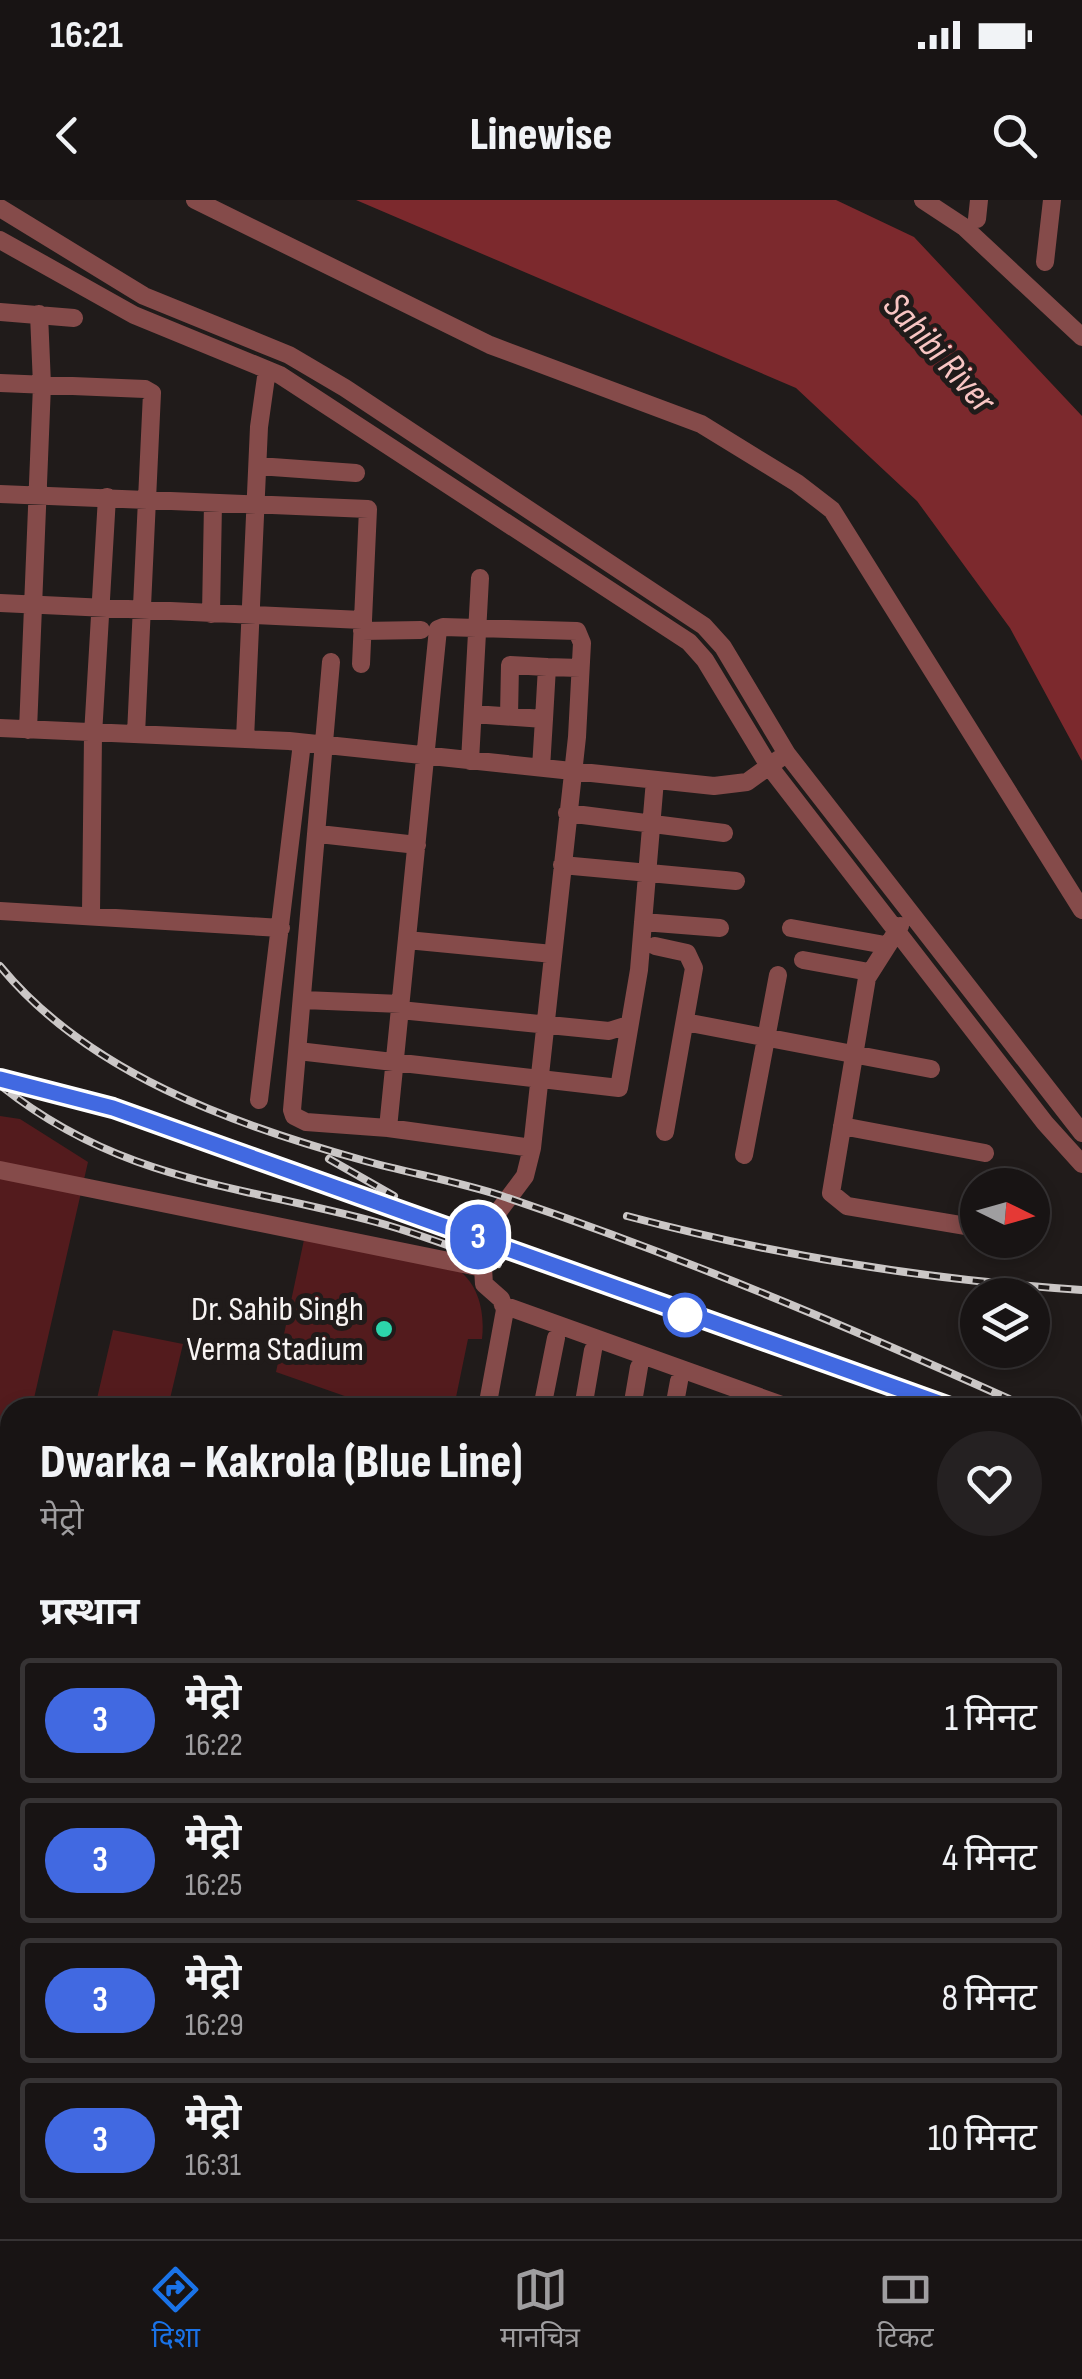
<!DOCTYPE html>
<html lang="hi">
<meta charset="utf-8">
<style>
body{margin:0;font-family:"Sofia Sans Condensed","Noto Sans Devanagari",sans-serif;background:#252122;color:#f1f3f6;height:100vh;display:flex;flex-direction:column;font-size:38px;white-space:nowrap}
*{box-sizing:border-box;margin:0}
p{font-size:32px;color:#9f9ea0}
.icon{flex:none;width:55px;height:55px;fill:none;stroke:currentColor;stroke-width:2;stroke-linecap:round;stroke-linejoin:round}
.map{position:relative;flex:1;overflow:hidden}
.details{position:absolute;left:0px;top:1198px;width:1082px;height:842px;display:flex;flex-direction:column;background:#181414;border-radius:30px 30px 0 0;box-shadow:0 5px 15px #0003,0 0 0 2px #363334}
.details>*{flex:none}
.badge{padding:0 20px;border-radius:32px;font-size:35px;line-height:65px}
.needle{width:65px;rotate:95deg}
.fabs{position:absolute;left:960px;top:968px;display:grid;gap:20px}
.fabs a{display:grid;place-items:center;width:90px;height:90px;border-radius:50%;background:#181414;box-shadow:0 5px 15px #0003,0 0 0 2px #363334;font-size:50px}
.map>.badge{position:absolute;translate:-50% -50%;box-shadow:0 0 0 5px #fff}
h2{padding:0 40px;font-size:38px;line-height:90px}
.round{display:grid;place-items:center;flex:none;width:105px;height:105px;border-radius:52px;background:#252122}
.head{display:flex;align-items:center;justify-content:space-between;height:170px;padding:0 40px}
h1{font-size:48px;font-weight:800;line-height:75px}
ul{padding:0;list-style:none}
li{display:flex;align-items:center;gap:30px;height:125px;margin:0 20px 15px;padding:0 20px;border:5px solid #363334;border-radius:10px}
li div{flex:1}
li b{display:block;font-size:38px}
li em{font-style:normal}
li .badge{min-width:110px;font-weight:700;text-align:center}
.status{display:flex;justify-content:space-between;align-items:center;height:70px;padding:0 50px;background:#181414;direction:ltr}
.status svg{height:28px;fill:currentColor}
header{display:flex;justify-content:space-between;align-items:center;height:130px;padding:0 40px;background:#181414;font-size:45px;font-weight:800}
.menu{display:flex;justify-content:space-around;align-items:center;height:140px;border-top:2px solid #363334;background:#181414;font-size:28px;color:#9f9ea0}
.menu a{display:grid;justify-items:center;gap:5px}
.menu .selected{color:#1a73e8}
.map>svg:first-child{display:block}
.green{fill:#531b1d}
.water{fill:#7c292d}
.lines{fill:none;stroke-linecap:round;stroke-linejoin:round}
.minor{stroke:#854b4a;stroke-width:18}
.rail-casing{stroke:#cbc7c6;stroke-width:8}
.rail{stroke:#201b1a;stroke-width:4;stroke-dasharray:11;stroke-linecap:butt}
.line-casing{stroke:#fff;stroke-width:22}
.line{stroke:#4169e1;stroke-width:15}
.stop-dot{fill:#fff;stroke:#4169e1;stroke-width:5}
.poi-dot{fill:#2cd5ab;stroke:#201b1a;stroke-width:4}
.labels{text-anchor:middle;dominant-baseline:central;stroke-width:10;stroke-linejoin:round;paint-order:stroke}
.poi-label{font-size:35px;fill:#f8f4f3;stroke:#201b1a;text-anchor:end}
.water-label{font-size:38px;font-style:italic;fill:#f8c5c3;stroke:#201b1a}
</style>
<div class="status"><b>16:21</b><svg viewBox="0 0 49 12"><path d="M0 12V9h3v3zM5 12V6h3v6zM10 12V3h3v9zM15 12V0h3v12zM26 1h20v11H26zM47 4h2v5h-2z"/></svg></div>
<header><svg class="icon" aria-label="back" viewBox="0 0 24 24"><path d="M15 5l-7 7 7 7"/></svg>Linewise<svg class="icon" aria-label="search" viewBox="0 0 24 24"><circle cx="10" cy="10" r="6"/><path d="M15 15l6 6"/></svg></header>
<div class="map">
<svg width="1082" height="2039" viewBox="0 0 1082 2039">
<rect width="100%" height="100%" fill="#201b1a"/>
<!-- green -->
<path class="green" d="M0 916 20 919 88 962 32 1207 10 1208V1277L0 1267Z
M305 1035 456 1068C479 1084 485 1112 482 1139H468L454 1207H376L276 1172Z
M113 1130 183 1144 168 1207H95Z"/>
<!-- water -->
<path class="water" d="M356 0H836L914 37 1082 216V561L1010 428 917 301 796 188Z"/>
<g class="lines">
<!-- minor -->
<path class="minor" d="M195 0 490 145 701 224 797 283 832 310 1082 710
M923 0 964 27 1082 137
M0 8 144 96 289 155 345 188 704 426 723 447 787 554 1082 933
M977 19 979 0
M0 40 134 115 280 175 689 442 705 460 769 566 1045 923 1082 964
M1045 62 1052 0
M0 112 74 118
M0 183 145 189 152 193 136 534
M258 266 356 273
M0 294 368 309 361 464
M0 403 362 420
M211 414 213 303
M362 431 421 430
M331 462 292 910 294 916 306 922 388 928
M473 514 544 519 547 467 580 468
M509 516 510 465 547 467
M0 528 289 541 714 586 747 582 779 559
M28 530 42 185 39 114
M245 539 259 227 267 170
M470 561 480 378
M541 568 544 519
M567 613 724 633
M319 634 417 645
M562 665 736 681
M0 711 281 728
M91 713 93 535 107 297
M643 722 720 728
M900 726 867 778 831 993 847 1006 978 1028
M791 728 885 745
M407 740 553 754
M655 746 687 753 694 768 665 932
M803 760 869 772
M303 800 401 804
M400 810 609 831 628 825
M685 822 931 869
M298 851 619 888 639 770 655 580
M259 900 302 543
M842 926 985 953
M744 955 778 775
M0 970 483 1068
M503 1105 790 1208
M487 1208 505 1110 501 1099 484 1084 483 1068 495 1016 525 976 532 948 577 537 582 443 577 431 443 427 438 429 388 928 532 948
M542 1208 556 1138
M583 1208 593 1150
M632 1208 639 1167
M674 1208 679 1181
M1072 1282 1082 1283
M0 1289 10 1298
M1072 1393 1082 1394
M0 1418 10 1419
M0 1488 10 1489
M1072 1557 1082 1558
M1072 1611 1082 1612
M0 1642 10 1643
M1072 1646 1082 1647
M1072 1689 1082 1690
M0 1717 10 1718
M1072 1727 1082 1728
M0 1763 10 1764
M1072 1765 1082 1766
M1072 1801 1082 1802
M0 1811 10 1812
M1072 1847 1082 1849
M1072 1882 1082 1876
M0 1901 10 1902
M0 1945 10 1946
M1072 1949 1082 1943
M0 1991 10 1992
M312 2030 396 2039
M467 2030 511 2035V2039
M924 2030 933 2039
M11 2039 12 2030
M59 2039 60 2030
M247 2039 248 2030
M612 2039 628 2030
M689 2039 705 2030
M784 2039 801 2030
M1013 2039V2030
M1059 2039 1060 2030"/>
<!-- rail casing -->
<g class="rail-casing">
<path id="rail" d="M0 766C88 873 232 924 362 960 408 973 456 981 502 996 675 1054 842 1124 1009 1199
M0 879 77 896 953 1208
M0 885C120 981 234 984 376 1022 417 1033 458 1049 498 1064
M329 959 394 996
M627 1016C777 1056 927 1080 1082 1090
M1072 1248 1082 1251"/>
</g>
<!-- rail -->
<use href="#rail" class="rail"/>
</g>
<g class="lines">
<!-- line casing -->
<g class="line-casing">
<path id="line" d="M0 879 113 908 953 1208"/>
</g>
<!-- line -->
<use href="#line" class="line"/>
</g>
<!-- markers -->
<circle class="stop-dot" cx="685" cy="1115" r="20"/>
<circle class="poi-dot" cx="384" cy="1129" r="10"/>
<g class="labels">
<!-- poi labels -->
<g class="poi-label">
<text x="364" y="1109">Dr. Sahib Singh<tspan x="364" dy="40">Verma Stadium</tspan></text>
</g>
<!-- water labels -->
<g class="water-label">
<text transform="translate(939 153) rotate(48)">Sahibi River</text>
</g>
</g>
</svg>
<div class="fabs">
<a><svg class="needle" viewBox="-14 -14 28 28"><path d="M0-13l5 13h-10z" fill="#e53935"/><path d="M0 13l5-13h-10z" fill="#9f9ea0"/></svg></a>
<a><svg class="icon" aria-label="layers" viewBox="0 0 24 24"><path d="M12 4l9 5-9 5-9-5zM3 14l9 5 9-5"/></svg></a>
</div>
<b class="badge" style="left:478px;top:1037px;background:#4169e1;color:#fff">3</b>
<section class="details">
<div class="head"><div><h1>Dwarka - Kakrola (Blue Line)</h1><p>मेट्रो</p></div><a class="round"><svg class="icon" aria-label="heart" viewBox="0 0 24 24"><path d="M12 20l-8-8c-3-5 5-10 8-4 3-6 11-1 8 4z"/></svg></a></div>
<h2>प्रस्थान</h2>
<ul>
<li><span class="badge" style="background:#4169e1;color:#fff">3</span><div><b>मेट्रो</b><p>16:22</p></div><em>1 मिनट</em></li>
<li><span class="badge" style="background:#4169e1;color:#fff">3</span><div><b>मेट्रो</b><p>16:25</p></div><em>4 मिनट</em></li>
<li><span class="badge" style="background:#4169e1;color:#fff">3</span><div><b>मेट्रो</b><p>16:29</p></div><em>8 मिनट</em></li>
<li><span class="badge" style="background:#4169e1;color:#fff">3</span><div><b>मेट्रो</b><p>16:31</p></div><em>10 मिनट</em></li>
</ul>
</section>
</div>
<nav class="menu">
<a class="selected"><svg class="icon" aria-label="directions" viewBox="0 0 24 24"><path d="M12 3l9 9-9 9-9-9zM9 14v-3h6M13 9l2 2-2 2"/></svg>दिशा</a>
<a><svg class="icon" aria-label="map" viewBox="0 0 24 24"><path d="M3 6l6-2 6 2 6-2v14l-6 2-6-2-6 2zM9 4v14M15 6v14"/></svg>मानचित्र</a>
<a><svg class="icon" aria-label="tickets" viewBox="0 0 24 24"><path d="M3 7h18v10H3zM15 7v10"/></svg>टिकट</a>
</nav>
